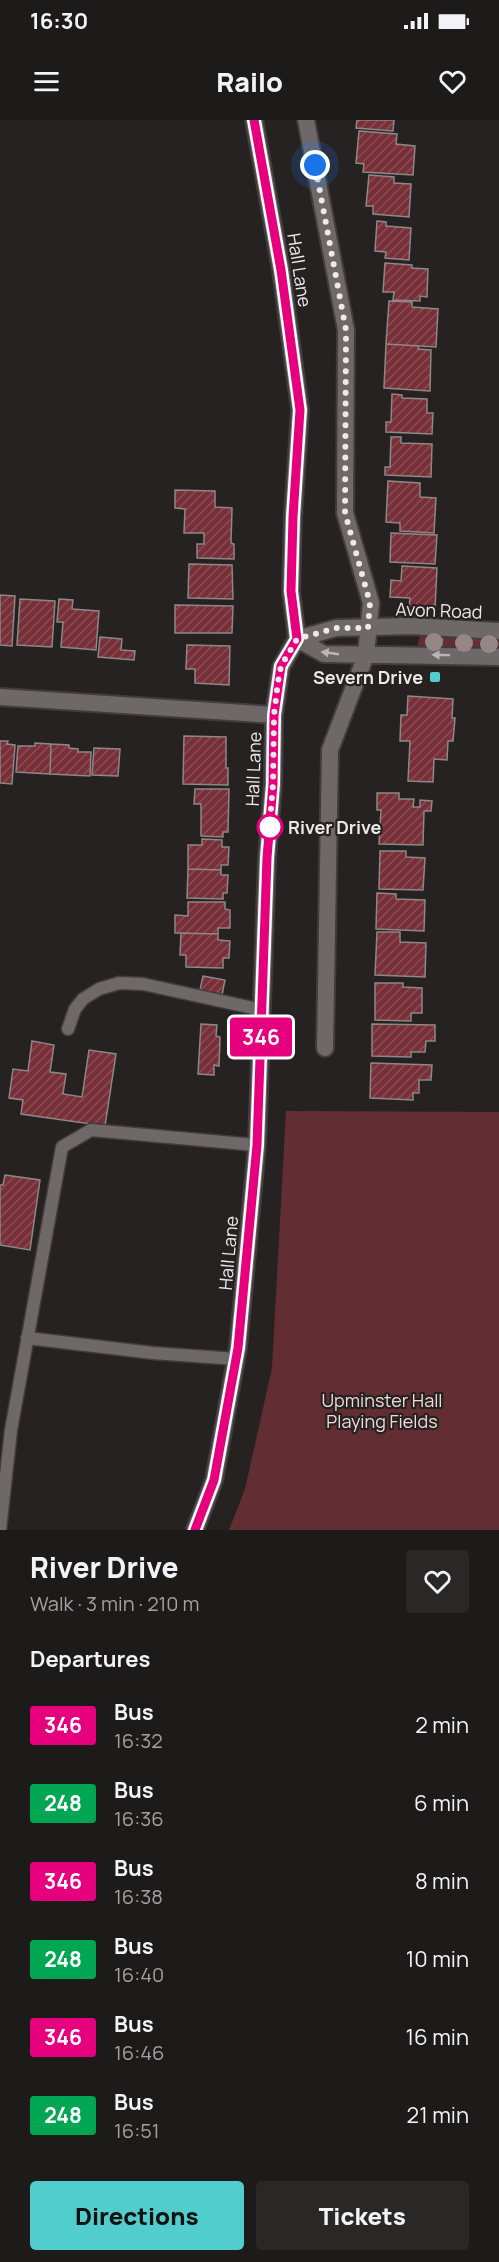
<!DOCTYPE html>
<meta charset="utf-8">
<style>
body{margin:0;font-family:Manrope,sans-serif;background:#2a2727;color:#f1f3f6;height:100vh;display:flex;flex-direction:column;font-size:22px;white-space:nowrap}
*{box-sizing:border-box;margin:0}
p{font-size:20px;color:#a0a1a2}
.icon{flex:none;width:33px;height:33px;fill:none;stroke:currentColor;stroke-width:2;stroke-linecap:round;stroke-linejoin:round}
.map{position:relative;height:1410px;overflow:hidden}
.drawer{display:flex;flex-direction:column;background:#1d1a1a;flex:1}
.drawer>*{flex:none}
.badge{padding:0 12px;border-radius:4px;font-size:21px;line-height:39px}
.you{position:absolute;width:30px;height:30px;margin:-15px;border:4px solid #fff;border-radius:50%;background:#1a73e8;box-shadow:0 0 0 9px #1a73e833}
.map>.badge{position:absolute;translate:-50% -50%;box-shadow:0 0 0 3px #fff}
h2{padding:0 30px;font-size:22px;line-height:54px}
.round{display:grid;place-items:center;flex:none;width:63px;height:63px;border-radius:6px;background:#2a2727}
.headline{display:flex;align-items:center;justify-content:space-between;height:102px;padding:0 30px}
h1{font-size:28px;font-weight:800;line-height:45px}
.cta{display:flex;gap:12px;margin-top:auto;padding:12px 30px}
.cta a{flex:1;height:69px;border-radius:6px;background:#52cdcd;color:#111;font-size:24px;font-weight:800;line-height:69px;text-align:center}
.cta a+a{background:#2a2727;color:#f1f3f6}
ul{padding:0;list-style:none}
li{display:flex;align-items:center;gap:18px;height:78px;padding:0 30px}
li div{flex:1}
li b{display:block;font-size:22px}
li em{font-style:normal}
li .badge{min-width:66px;font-weight:700;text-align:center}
.status{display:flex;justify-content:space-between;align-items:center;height:42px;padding:0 30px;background:#1d1a1a;direction:ltr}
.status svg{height:16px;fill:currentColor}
header{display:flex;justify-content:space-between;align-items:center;height:78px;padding:0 30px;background:#1d1a1a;font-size:27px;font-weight:800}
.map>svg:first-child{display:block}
.grass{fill:url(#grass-tufts)}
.green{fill:#632e33}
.building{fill:url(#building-hatch);stroke:#8e8787;stroke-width:1.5}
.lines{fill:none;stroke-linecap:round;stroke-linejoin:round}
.service-casing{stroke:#413c3d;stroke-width:15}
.minor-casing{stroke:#413c3d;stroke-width:20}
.tertiary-casing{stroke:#413c3d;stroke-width:20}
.service{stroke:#6f6868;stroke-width:12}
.minor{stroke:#6f6868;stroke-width:16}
.tertiary{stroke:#6f6868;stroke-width:16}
.tree{fill:#968787}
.oneway{fill:#bbb5b5}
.line-casing{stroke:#fff;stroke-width:14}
.line{stroke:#e6007e;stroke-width:9}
.walk{stroke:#ede9e9;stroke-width:6;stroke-dasharray:0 10.8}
.poi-dot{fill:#52cdcd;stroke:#272222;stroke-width:2}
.stop-dot{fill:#fff;stroke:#e6007e;stroke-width:3}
.labels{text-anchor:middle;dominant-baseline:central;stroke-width:4.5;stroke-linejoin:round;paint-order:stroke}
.street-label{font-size:18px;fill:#ede9e9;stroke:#272222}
.poi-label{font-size:18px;font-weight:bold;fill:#ede9e9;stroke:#272222;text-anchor:end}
.stop-label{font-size:18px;font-weight:bold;fill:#ede9e9;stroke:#272222;text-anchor:start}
.park-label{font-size:18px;fill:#f1d9da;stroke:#272222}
</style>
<div class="status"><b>16:30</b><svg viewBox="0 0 49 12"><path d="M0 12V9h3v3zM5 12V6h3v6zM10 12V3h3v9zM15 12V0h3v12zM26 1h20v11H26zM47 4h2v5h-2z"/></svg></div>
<header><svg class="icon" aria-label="menu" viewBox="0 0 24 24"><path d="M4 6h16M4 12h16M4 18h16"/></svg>Railo<svg class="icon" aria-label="heart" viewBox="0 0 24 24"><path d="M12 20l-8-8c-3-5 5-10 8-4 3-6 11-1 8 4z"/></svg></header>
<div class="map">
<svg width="499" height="1410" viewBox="0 0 499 1410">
<defs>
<pattern id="grass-tufts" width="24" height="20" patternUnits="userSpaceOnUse" patternTransform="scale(1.5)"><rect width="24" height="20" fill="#632e33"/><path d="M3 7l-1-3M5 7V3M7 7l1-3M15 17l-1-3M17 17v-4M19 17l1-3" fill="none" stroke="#7a4c51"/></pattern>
<pattern id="building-hatch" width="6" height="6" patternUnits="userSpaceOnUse" patternTransform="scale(1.5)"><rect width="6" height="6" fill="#772f38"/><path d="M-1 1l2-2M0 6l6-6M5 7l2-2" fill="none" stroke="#8b4d55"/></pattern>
</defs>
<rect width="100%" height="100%" fill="#272222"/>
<!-- grass -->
<path class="grass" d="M420 516 499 519V529L417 527Z"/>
<!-- green -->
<path class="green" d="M286 991 499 992V1410H229L245 1369 272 1248Z"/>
<!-- building -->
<path class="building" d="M357 0H394L393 11 356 8Z
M359 11 397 14 396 24 415 26 413 55 363 52 364 44 356 43Z
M369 55 394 57V63L411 64 409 97 373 94V86H366Z
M377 101 386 102V106L411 108 409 140 385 138 386 132 375 131Z
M385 143 412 145V148L428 149 427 177 420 176V181L393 180 394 172H383Z
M389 181 412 182V187L438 189 436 227 386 224Z
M386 224 419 226 418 229 431 230 430 271 384 268Z
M392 274 402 275V278L427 279V293H433L432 314 386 312V302H391Z
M391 317H401V323L432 324 431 357 385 355V347H390Z
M388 361 420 363V377L436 378 434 413 400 411V403L386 402Z
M175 370 215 371V387L232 388 231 423 234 424V439L197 438V424H204V413H184L185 389 175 388Z
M391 413 437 415 435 444 390 442Z
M189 444 232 445 233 479 188 478Z
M402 446 437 448 435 489 409 488 410 478 390 477 391 460 401 461Z
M0 475 15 476 12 526 0 525Z
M20 479 55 481 52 527 17 525Z
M59 479 73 480 72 489 99 491 96 530 61 527 63 502H57Z
M175 485 233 486 232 513H175Z
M100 517 122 519 121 530 135 531 134 540 98 537Z
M187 525 230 526 229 565 195 563V549H186Z
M408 576 453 579 452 598H455L453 621H448L447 640 434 639 433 662 408 661 410 621H400L401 595H407Z
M184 616 226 617V648H228V665L183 664Z
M0 621H8L7 624 15 625 12 664 0 663Z
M35 623 51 624 50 654 16 652 18 626H35Z
M51 624 69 625V628L78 629V632H91L90 656 50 654Z
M94 628 120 629 118 656 92 655Z
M195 669H229L228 712H223V717L201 716V684H194Z
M377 673H399V679H414L413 687H420V680L432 681 431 691H424L423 725 379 724 381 690H377Z
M202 719 222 720V727H229L228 745H221V750L188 749V725H202Z
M380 731H406V737L425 738 423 770 379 769Z
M188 749 221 750V755H228L227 773H223V779L187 778Z
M377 773 396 774V779L425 780 424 811 376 809Z
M188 782H225V789L230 790V808H218V814L175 813V795L188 796Z
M377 812H400V822L426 823 425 857 375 855Z
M181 813 218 814V820L230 821 229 838H223V848L186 847V835H180Z
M203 856 225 860 222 875 200 870Z
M375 863H403V867L422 868V893H411V901L375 900Z
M201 904 217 905 216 916 220 917 219 946 214 945V955L198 954Z
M372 904 435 905V921H426L425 932H411V937L372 936Z
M32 921 54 925 50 952 66 954 63 974 82 977 89 930 116 934 105 1006 21 994 23 980 9 978 13 949 28 951Z
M371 943 432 945 431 960H419V973H413V980L370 978Z
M5 1055 40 1060 30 1130 0 1125V1065H3Z"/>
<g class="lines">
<!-- service casing -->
<g class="service-casing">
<path id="service" d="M68 909 75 889 83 879 99 869 119 863 143 864 262 890
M27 1218 153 1233 236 1239
M0 1410 11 1310 62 1027 91 1010 257 1025"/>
</g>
<!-- minor casing -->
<g class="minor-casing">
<path id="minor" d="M306 0 346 210 345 393 371 483 366 535 330 630 325 928
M297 519 324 534 499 537
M297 519 336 508 410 506 499 511
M0 577 274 595"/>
</g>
<!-- tertiary casing -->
<g class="tertiary-casing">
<path id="tertiary" d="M195 1410 214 1360 238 1228 257 1025 267 738 273 664 274 595 281 547 297 519 291 471 293 397 300 290 281 150 254 0"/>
</g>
<!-- service -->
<use href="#service" class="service"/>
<!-- minor -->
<use href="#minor" class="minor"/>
<!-- tertiary -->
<use href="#tertiary" class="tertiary"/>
</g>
<!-- trees -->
<g class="tree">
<circle cx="434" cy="522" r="9"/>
<circle cx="464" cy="523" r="9"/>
<circle cx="489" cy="524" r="9"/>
</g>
<!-- one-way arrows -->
<defs><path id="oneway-solid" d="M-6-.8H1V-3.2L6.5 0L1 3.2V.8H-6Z" transform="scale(1.5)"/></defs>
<g class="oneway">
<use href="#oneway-solid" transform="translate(330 533) rotate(-172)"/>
<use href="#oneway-solid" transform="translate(441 535) rotate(-179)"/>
</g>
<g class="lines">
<!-- line casing -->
<g class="line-casing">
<path id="line" d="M195 1410 214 1360 238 1228 257 1025 267 738 273 664 274 595 281 546 297 519 291 471 293 397 300 290 281 150 254 0"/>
</g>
<!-- line -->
<use href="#line" class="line"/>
<!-- walk -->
<path class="walk" d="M270 707 269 714 273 664 274 595 278 562 281 546 297 519 336 508H368L370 483 345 393 346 210 315 45"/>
</g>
<!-- markers -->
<rect class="poi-dot" x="429" y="551" width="12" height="12" rx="3"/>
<circle class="stop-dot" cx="270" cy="707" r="12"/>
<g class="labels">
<!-- street labels -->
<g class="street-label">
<text transform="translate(300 150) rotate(81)">Hall Lane</text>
<text transform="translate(439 490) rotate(2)">Avon Road</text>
<text transform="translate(253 649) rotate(-88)">Hall Lane</text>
<text transform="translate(228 1133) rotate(-85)">Hall Lane</text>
</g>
<!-- poi labels -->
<g class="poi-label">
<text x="423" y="557">Severn Drive</text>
</g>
<!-- stop labels -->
<g class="stop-label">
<text x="288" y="707">River Drive</text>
</g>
<!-- park labels -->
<g class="park-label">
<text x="382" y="1280">Upminster Hall<tspan x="382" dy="21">Playing Fields</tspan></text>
</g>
</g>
</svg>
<div class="you" style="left:315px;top:45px"></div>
<b class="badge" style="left:261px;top:917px;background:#e6007e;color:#fff">346</b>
</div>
<section class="drawer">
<div class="headline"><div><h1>River Drive</h1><p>Walk · 3 min · 210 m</p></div><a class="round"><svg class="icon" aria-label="heart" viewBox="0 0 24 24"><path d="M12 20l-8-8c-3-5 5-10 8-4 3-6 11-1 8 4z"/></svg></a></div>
<h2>Departures</h2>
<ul>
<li><span class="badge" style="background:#e6007e;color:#fff">346</span><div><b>Bus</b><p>16:32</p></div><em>2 min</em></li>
<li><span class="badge" style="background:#00a651;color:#fff">248</span><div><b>Bus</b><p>16:36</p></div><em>6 min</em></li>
<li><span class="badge" style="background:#e6007e;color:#fff">346</span><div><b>Bus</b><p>16:38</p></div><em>8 min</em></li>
<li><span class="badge" style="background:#00a651;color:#fff">248</span><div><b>Bus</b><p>16:40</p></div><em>10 min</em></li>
<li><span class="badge" style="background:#e6007e;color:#fff">346</span><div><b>Bus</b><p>16:46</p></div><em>16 min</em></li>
<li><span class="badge" style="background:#00a651;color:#fff">248</span><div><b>Bus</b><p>16:51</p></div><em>21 min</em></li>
</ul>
<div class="cta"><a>Directions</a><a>Tickets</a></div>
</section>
